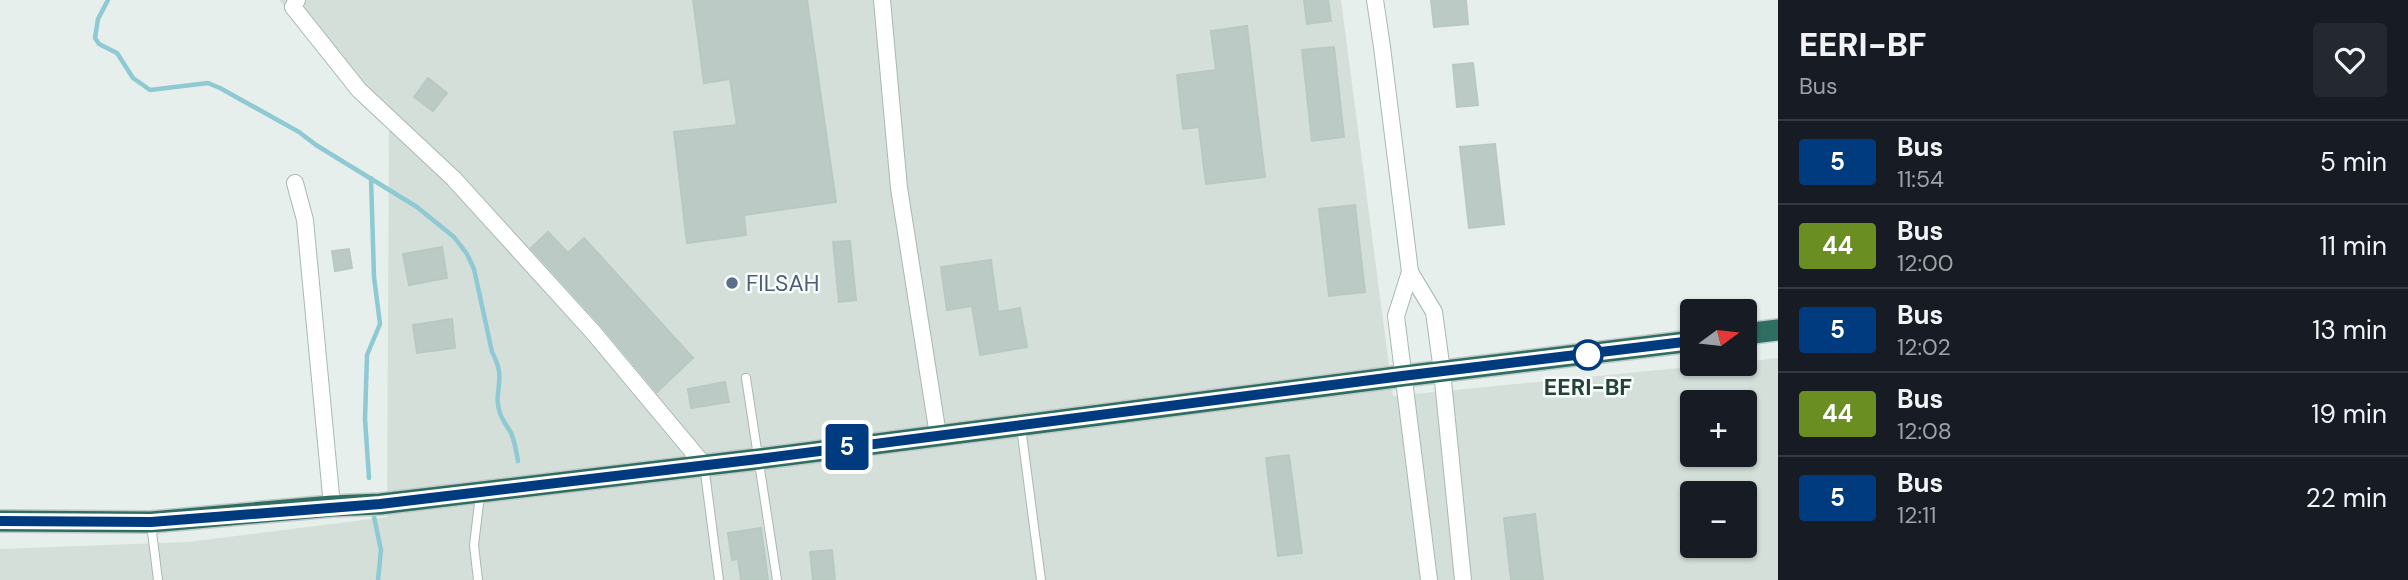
<!DOCTYPE html>
<html lang="fr">
<meta charset="utf-8">
<style>
body{margin:0;font-family:"DM Sans",sans-serif;background:#242831;color:#f1f3f6;height:100vh;display:flex;flex-direction:column;font-size:26px;white-space:nowrap}
*{box-sizing:border-box;margin:0}
p{font-size:23px;color:#9ea1a6}
.icon{flex:none;width:38px;height:38px;fill:none;stroke:currentColor;stroke-width:2;stroke-linecap:round;stroke-linejoin:round}
.map{position:relative;flex:1;overflow:hidden}
.sheet{display:flex;flex-direction:column;background:#171b24;width:630px}
.sheet>*{flex:none}
.badge{padding:0 14px;border-radius:5px;font-size:24px;line-height:46px}
.needle{width:46px;rotate:75deg}
.fabs{position:absolute;left:1680px;top:299px;display:grid;gap:14px}
.fabs a{display:grid;place-items:center;width:77px;height:77px;border-radius:7px;background:#171b24;box-shadow:0 2px 5px #0004;font-size:35px}
.map>.badge{position:absolute;translate:-50% -50%;box-shadow:0 0 0 4px #fff}
.round{display:grid;place-items:center;flex:none;width:74px;height:74px;border-radius:7px;background:#242831}
.overview{display:flex;align-items:center;justify-content:space-between;height:119px;padding:0 21px}
h1{font-size:33px;font-weight:800;line-height:52px}
ul{padding:0;list-style:none}
li{display:flex;align-items:center;gap:21px;height:84px;padding:0 21px;border-top:2px solid #363941}
li div{flex:1}
li b{display:block;font-size:26px}
li em{font-style:normal}
li .badge{min-width:77px;font-weight:700;text-align:center}
main{display:flex;flex:1;min-height:0}
.map>svg:first-child{display:block}
.built{fill:#d4dfda;fill-rule:evenodd}
.lines{fill:none;stroke-linecap:round;stroke-linejoin:round}
.stream{stroke:#8ec9d4;stroke-width:4.5}
.building{fill:#bbcac4;stroke:#b8c9c2;stroke-width:2}
.lane-casing{stroke:#a8b8b2;stroke-width:10}
.street-casing{stroke:#a8b8b2;stroke-width:18}
.highway-casing{stroke:#c2cac8;stroke-width:24}
.lane{stroke:#fff;stroke-width:8}
.street{stroke:#fff;stroke-width:16}
.highway{stroke:#2f6f62;stroke-width:21}
.line-casing{stroke:#fff;stroke-width:16}
.line{stroke:#003b80;stroke-width:10}
.service-dot{fill:#5c6f8a;stroke:#f7fbf9;stroke-width:2.5}
.stop-dot{fill:#fff;stroke:#003b80;stroke-width:3.5}
.labels{text-anchor:middle;dominant-baseline:central;stroke-width:5;stroke-linejoin:round;paint-order:stroke}
.service-label{font-size:23px;fill:#4e5e75;stroke:#f7fbf9;text-anchor:start}
.stop-label{font-size:23px;font-weight:bold;fill:#24423a;stroke:#f7fbf9}
</style>
<main>
<div class="map">
<svg width="1778" height="580" viewBox="0 0 1778 580">
<rect width="100%" height="100%" fill="#e6efeb"/>
<!-- built -->
<path class="built" d="M279 0H1341L1393 396 1720 364H1745V362L1778 358V580H0V549L188 542 387 517 389 130ZM1692 402H1745V455H1692ZM1692 494H1745V546H1692Z"/>
<g class="lines">
<!-- stream -->
<path class="stream" d="M108 0 98 19 95 38 99 44 117 53 133 78 150 90 208 83 220 88 299 132 316 145 417 207 454 237 467 254 474 269 492 352C508 381 492 390 500 413 502 420 508 427 511 433 515 442 516 451 518 461
M369 478 365 419 367 355 380 324 374 277 371 178
M373 512 381 550 378 580"/>
</g>
<!-- building -->
<path class="building" d="M693 0H807L836 202 744 215 746 235 687 243 674 132 737 125 730 79 704 83Z
M1304 0H1328L1331 21 1307 24Z
M1431 0H1466L1468 24 1434 27Z
M1247 26 1265 177 1206 184 1199 127 1183 129 1177 75 1216 70 1211 31Z
M1334 47 1344 137 1312 141 1302 50Z
M1473 63 1478 105 1457 107 1453 65Z
M428 78 447 93 433 111 414 97Z
M1495 144 1504 224 1469 228 1460 147Z
M1355 205 1365 292 1329 296 1319 209Z
M548 232 568 253 584 238 693 358 657 392 601 325 531 248Z
M850 241 856 300 839 302 833 242Z
M442 247 447 278 409 285 403 254Z
M349 249 352 268 335 271 332 251Z
M991 260 998 312 1020 308 1027 347 980 355 972 306 947 310 941 267Z
M452 319 455 348 417 353 413 325Z
M725 382 729 402 691 408 688 389Z
M1289 455 1302 553 1278 556 1266 458Z
M1535 514 1543 580H1511L1504 518Z
M761 528 768 580H741L738 559 732 560 728 533Z
M832 550 835 580H813L810 552Z"/>
<g class="lines">
<!-- lane casing -->
<g class="lane-casing">
<path id="lane" d="M746 378 777 580
M1021 427 1041 580
M704 465 719 580
M151 524 158 580
M478 580 474 545 480 495"/>
</g>
<!-- street casing -->
<g class="street-casing">
<path id="street" d="M297 0 293 7 359 90 454 179 593 332 704 465
M882 0 899 188 938 435
M1375 0 1382 47 1410 272 1396 316 1429 580
M295 183 305 220 332 506
M1410 272 1434 312 1442 371 1463 580"/>
</g>
<!-- highway casing -->
<g class="highway-casing">
<path id="highway" d="M1745 334 1778 330
M0 521 151 522 332 506 380 504 758 459 1403 376 1692 341"/>
</g>
<!-- lane -->
<use href="#lane" class="lane"/>
<!-- street -->
<use href="#street" class="street"/>
<!-- highway -->
<use href="#highway" class="highway"/>
</g>
<g class="lines">
<!-- line casing -->
<g class="line-casing">
<path id="line" d="M0 521 151 522 380 504 758 459 1402 376 1692 341"/>
</g>
<!-- line -->
<use href="#line" class="line"/>
</g>
<!-- markers -->
<circle class="service-dot" cx="732" cy="283" r="7"/>
<circle class="stop-dot" cx="1588" cy="355" r="14"/>
<g class="labels">
<!-- service labels -->
<g class="service-label">
<text x="746" y="283">FILSAH</text>
</g>
<!-- stop labels -->
<g class="stop-label">
<text x="1588" y="387">EERI-BF</text>
</g>
</g>
</svg>
<div class="fabs">
<a><svg class="needle" viewBox="-14 -14 28 28"><path d="M0-13l5 13h-10z" fill="#e53935"/><path d="M0 13l5-13h-10z" fill="#9ea1a6"/></svg></a>
<a>+</a>
<a>−</a>
</div>
<b class="badge" style="left:847px;top:447px;background:#003b80;color:#fff">5</b>
</div>
<section class="sheet">
<div class="overview"><div><h1>EERI-BF</h1><p>Bus</p></div><a class="round"><svg class="icon" aria-label="heart" viewBox="0 0 24 24"><path d="M12 20l-8-8c-3-5 5-10 8-4 3-6 11-1 8 4z"/></svg></a></div>
<ul>
<li><span class="badge" style="background:#003b80;color:#fff">5</span><div><b>Bus</b><p>11:54</p></div><em>5 min</em></li>
<li><span class="badge" style="background:#6b8e23;color:#fff">44</span><div><b>Bus</b><p>12:00</p></div><em>11 min</em></li>
<li><span class="badge" style="background:#003b80;color:#fff">5</span><div><b>Bus</b><p>12:02</p></div><em>13 min</em></li>
<li><span class="badge" style="background:#6b8e23;color:#fff">44</span><div><b>Bus</b><p>12:08</p></div><em>19 min</em></li>
<li><span class="badge" style="background:#003b80;color:#fff">5</span><div><b>Bus</b><p>12:11</p></div><em>22 min</em></li>
</ul>
</section>
</main>
